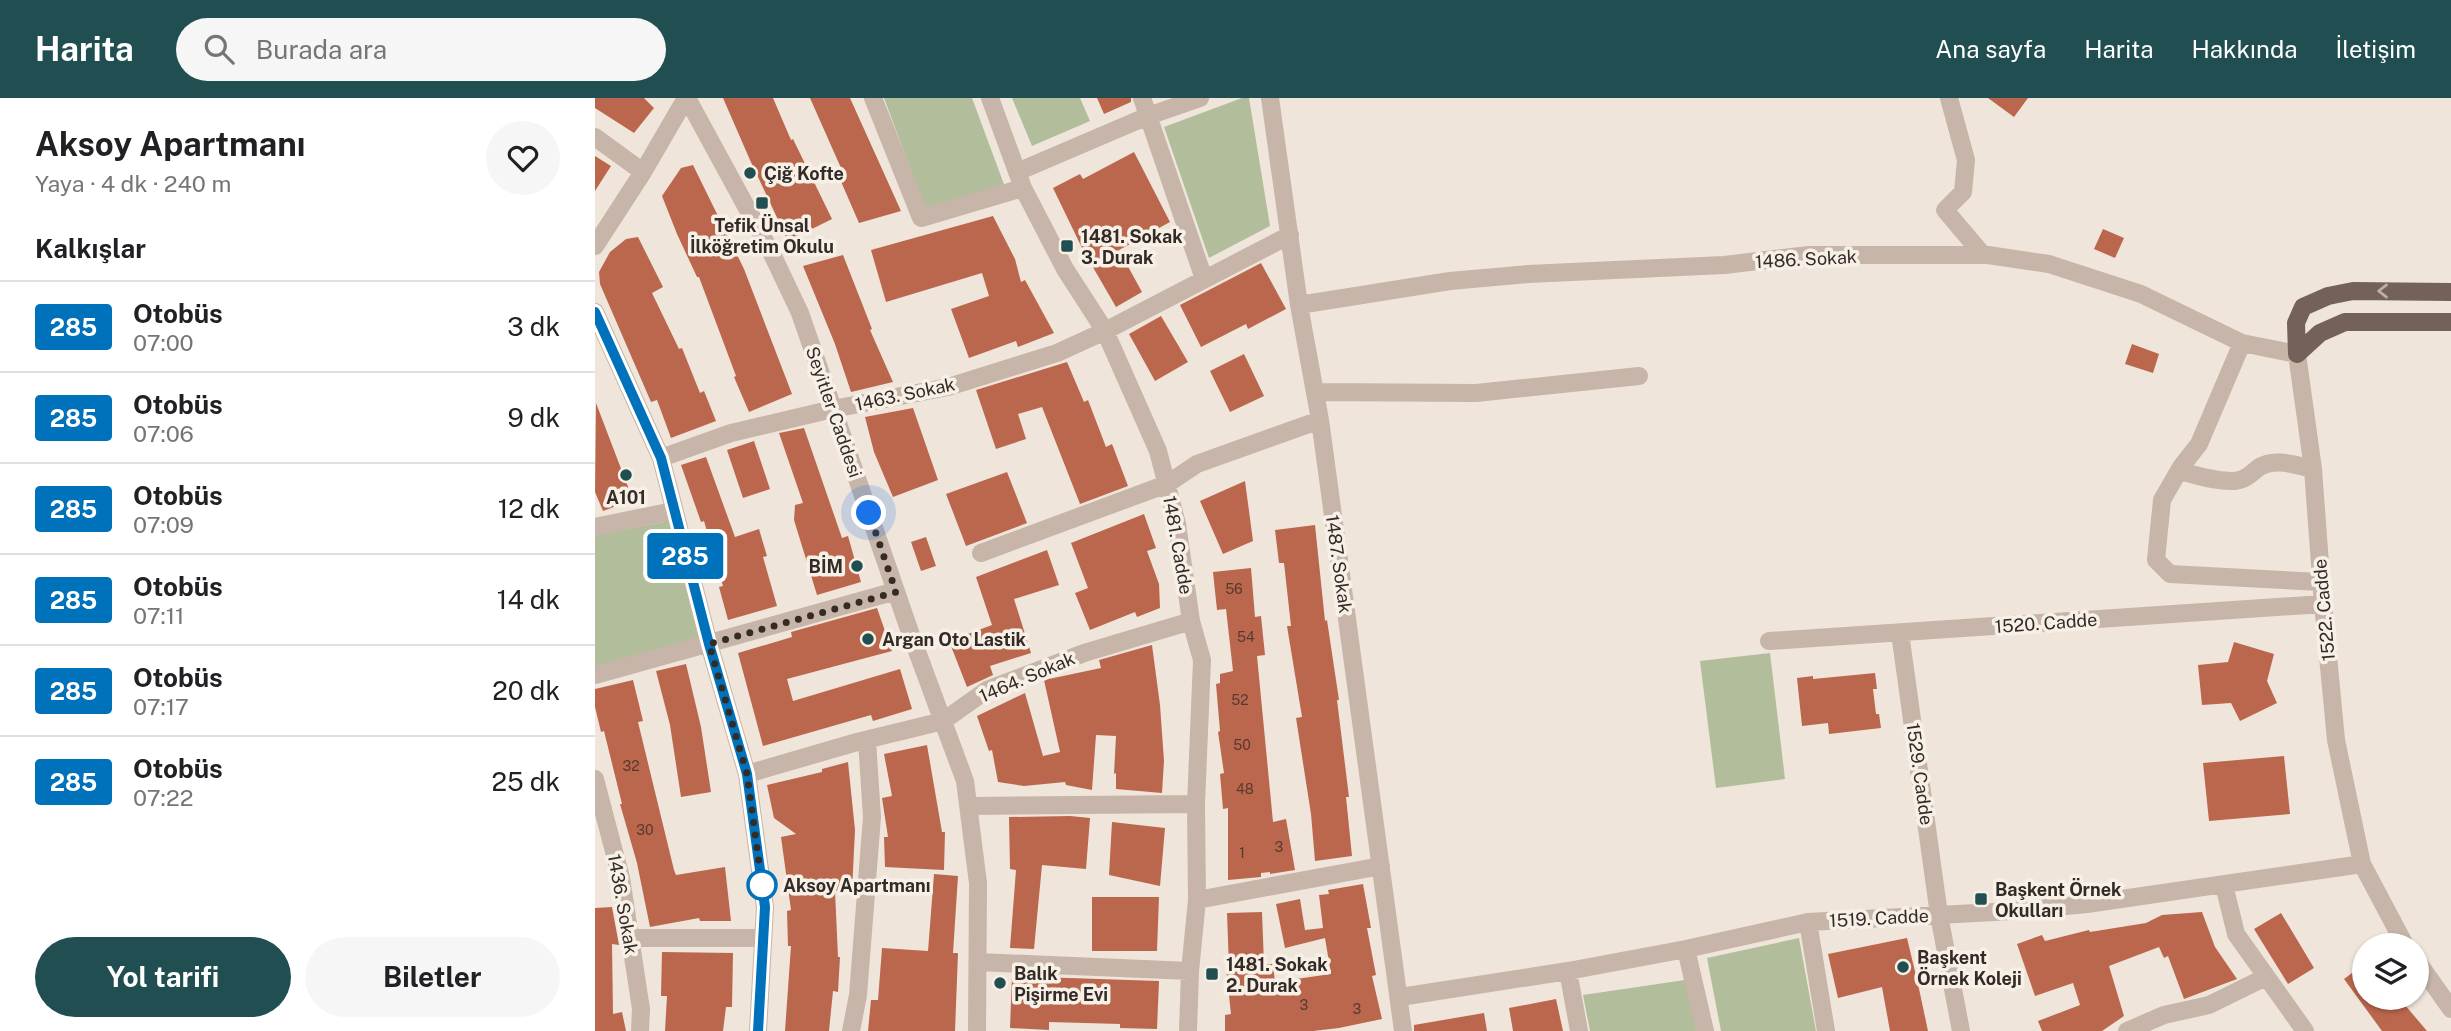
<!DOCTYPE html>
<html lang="tr">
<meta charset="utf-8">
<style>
body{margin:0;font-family:"Public Sans",sans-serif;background:#f6f6f6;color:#202124;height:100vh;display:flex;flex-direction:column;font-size:26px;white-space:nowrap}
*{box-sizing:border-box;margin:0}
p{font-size:23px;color:#757577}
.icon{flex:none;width:38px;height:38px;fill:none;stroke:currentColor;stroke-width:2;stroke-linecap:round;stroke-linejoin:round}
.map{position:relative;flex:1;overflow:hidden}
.drawer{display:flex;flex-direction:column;background:#fff;width:595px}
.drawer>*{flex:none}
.badge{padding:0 14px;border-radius:5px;font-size:24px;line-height:46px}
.buttons{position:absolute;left:1757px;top:835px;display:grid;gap:14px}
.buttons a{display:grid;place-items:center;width:77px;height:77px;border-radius:50%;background:#fff;box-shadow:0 2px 5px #0004;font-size:35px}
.you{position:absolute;width:35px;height:35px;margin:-18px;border:5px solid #fff;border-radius:50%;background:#1a73e8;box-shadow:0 0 0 10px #1a73e833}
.map>.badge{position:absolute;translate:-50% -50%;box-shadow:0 0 0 4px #fff}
h2{padding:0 35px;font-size:26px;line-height:63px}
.round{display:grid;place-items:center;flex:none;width:74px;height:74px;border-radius:37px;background:#f6f6f6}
.overview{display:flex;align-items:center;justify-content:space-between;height:119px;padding:0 35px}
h1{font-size:33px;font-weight:700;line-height:52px}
.action{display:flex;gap:14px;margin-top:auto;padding:14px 35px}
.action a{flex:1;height:80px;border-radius:42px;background:#214f51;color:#fff;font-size:28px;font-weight:700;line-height:80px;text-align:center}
.action a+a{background:#f6f6f6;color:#202124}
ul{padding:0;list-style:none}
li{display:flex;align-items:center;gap:21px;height:91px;padding:0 35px;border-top:2px solid #e0e0e0}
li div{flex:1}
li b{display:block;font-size:26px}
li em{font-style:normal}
li .badge{min-width:77px;font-weight:700;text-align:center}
header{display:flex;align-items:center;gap:42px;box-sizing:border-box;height:98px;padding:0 35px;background:#214f51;color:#fff}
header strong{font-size:33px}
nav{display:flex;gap:38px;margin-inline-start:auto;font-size:24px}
.search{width:490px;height:63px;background:#f6f6f6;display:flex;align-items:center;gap:18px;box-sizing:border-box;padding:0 24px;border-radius:38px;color:#757577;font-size:26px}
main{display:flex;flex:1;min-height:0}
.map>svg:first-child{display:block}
.green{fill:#b2bd9c}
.building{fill:#bb674d}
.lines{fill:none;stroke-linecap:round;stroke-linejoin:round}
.minor{stroke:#c6b5a8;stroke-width:18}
.major{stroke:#74625a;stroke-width:18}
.oneway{stroke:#bcb0a8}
.line-casing{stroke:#fff;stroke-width:16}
.line{stroke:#0072bc;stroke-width:10}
.walk{stroke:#342b27;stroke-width:7;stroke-dasharray:0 12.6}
.poi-dot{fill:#214f51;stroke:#f7f0e7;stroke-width:2.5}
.stop-dot{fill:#fff;stroke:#0072bc;stroke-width:3.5}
.labels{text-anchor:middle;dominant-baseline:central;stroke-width:7;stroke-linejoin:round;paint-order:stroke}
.number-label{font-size:14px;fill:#563a30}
.poi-label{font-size:18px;font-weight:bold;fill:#342b27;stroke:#f7f0e7;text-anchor:start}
.street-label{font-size:18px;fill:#342b27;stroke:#f7f0e7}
.stop-label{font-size:18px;font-weight:bold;fill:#342b27;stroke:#f7f0e7;text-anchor:start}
</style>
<header>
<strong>Harita</strong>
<div class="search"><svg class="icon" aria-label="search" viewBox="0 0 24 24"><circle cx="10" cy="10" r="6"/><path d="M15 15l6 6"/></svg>Burada ara</div>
<nav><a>Ana sayfa</a><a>Harita</a><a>Hakkında</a><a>İletişim</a></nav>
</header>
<main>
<section class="drawer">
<div class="overview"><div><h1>Aksoy Apartmanı</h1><p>Yaya · 4 dk · 240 m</p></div><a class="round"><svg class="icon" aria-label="heart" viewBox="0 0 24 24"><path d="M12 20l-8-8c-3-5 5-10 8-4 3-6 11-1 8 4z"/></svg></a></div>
<h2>Kalkışlar</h2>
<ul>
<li><span class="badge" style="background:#0072bc;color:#fff">285</span><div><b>Otobüs</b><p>07:00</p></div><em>3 dk</em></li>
<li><span class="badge" style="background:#0072bc;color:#fff">285</span><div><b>Otobüs</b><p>07:06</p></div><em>9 dk</em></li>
<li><span class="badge" style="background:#0072bc;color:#fff">285</span><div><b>Otobüs</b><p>07:09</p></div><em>12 dk</em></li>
<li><span class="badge" style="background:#0072bc;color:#fff">285</span><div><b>Otobüs</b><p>07:11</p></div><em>14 dk</em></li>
<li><span class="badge" style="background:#0072bc;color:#fff">285</span><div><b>Otobüs</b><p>07:17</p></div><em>20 dk</em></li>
<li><span class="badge" style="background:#0072bc;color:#fff">285</span><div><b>Otobüs</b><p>07:22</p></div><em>25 dk</em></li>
</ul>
<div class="action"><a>Yol tarifi</a><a>Biletler</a></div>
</section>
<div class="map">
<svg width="1856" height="933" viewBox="0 0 1856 933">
<rect width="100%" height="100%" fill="#efe5db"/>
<!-- green -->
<path class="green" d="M289 0H377L410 89 330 110Z
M417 0H485L495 23 437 48Z
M647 0H654L675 128 614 160 569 29Z
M80 422 111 540 0 569V437Z
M1175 555 1190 681 1121 690 1105 563Z
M1204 840 1221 933H1126L1112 860Z
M1090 882 1101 933H995L988 897Z"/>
<!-- building -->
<path class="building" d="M0 0H49L59 10 39 35 0 10Z
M128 0H178L196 42 198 41 237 121 193 143 155 62Z
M215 0H255L306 113 264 125 241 72 246 70Z
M502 0H536V4L509 16Z
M1393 0H1433L1419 19Z
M539 54 575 124 524 152 547 194 521 209 488 152 458 90 485 76 488 81Z
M0 58 16 68 0 93Z
M98 67 149 171 197 296 154 314 139 279 141 278 104 179H102L82 136 67 98 86 70Z
M398 118 420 161 426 184 430 182 459 235 423 249 421 243 374 260 356 211 394 198 387 175 291 204 276 152Z
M1508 131 1529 140 1520 160 1499 151Z
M43 139 68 189 57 195 84 251 87 250 105 295 109 293 121 323 76 340 62 302 56 304 5 186 4 174 15 154 31 141Z
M248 157 277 231 275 232 298 284 256 294 240 246 208 168Z
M666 165 691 211 653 231 651 226 606 249 585 207Z
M566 218 593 264 560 283 534 236Z
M1537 246 1564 256 1558 275 1530 266Z
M649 256 669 298 635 314 615 273Z
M472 264 489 304 493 302 511 349 517 346 533 388 485 406 447 309 423 316 431 341 401 351 381 292Z
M1 305 38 402 8 413 0 394Z
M318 310 343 382 298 399 279 354 270 319Z
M209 330 247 440 253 438 266 484 222 497 199 422 200 407 208 405 184 335Z
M159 343 175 391 148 400 132 352Z
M111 359 140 439 164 431 172 458 168 459 182 508 133 522 124 489 128 488 109 423 106 424 86 367Z
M412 374 432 425 371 448 351 396Z
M650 383 658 443 628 456 605 403Z
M549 416 561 450 552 453 564 486 565 510 542 519 540 514 495 532 480 495 493 490 476 445Z
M720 427 730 523 732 522 744 602H742L754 699H751L757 758 720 763 716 716 701 620 707 619 692 528H696L689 465H684L680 432Z
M331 439 341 468 326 473 316 444Z
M452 452 464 487 419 501 436 555 395 568 398 577 372 589 354 543 397 527 381 479Z
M656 470 660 519 666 518 670 557 662 558 678 724 691 721 700 772 675 776V774L666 775V779L633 782V710L628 711 625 676 629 675 623 634 625 633 621 586 625 585V576L638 573 631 511 622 512 618 474Z
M282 510 297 553 192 581 198 603 305 571 317 611 278 623 276 617 168 648 143 555 197 539 196 534Z
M1639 544 1679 556 1672 583 1682 605 1645 623 1636 605 1607 607 1603 567 1633 564Z
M557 547 565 607 569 663 567 695 521 691V675L519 676 521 638 501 637 497 692 471 687 470 684 429 688 403 684 397 652 394 653 382 618 430 595 448 658 465 654 449 582 506 570 504 562Z
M91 566 106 629 116 694 86 699 75 627 61 573Z
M1280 575 1282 591H1278L1281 616H1284L1286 630 1234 636 1233 625 1207 628 1202 580 1218 578V581Z
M38 582 48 623 43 624 79 772 81 777 130 769 136 823H105L104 820 55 829 42 765 25 706H27L9 633 6 634 0 609V591Z
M332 647 347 734H350L349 772 290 769 289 739H293L287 700 297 698 289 656Z
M1689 658 1695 716 1614 723 1608 665Z
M253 664 260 732 257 793H240L243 859H245L243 894 238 893 234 933H190L196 848H193L192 813 196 812 186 739 201 736 179 720 172 687 227 674V671Z
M475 718 495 720 491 771 447 767 439 851 415 850 421 772 415 771 414 719Z
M517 724 570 730 565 788 514 777Z
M339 776 363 778 358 855H363L360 933H273L276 902H283L287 850 333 853Z
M768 786 776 830H772L781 877 777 878 787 921 744 930 718 933H630V917L636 916 631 870H634L632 815 667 814 669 866H678L680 884 736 876 730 840 690 850 681 806 705 801 710 832 728 830 724 797 734 796 733 792Z
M497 799H564L562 853H497Z
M17 809 24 847 17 846 18 916 27 914 31 933H0V810Z
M1607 814 1620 849 1642 881 1589 901 1573 858 1569 860 1564 849 1514 868 1529 918 1507 933H1447L1443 923 1485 907 1478 885 1440 898 1422 846 1447 837 1450 843 1494 832 1495 834 1551 825 1567 817Z
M1686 815 1719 870 1693 886 1659 831Z
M1312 840 1323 886 1333 933H1295L1287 889 1243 900 1233 856Z
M67 854 138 855 137 909H131L128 933H70L72 898H66Z
M1769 866V900H1804L1832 933H1787L1749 881Z
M417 878 564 883 562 931 525 930V926L454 924V932L415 930Z
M961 901 968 933H918L914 910Z
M889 915 892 933H819V927Z"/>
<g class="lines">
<!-- minor -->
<path class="minor" d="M92 0 177 156 205 215 316 537 370 683 383 785 382 933
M278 0 326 120 428 90
M395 0 428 90 470 171 510 233 563 353 582 426 596 523 607 562 601 706 602 802 595 873 593 933
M547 0 609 181
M675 0 704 207 725 322 808 933
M1354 0 1371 62 1368 94 1350 112 1388 157
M0 39 48 74
M422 74 553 18 605 0
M0 148 48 74 91 0
M704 207 855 183 933 176 1129 167 1214 157H1393L1454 166 1546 196 1647 245 1702 256 1718 371 1728 506 1741 642 1767 766 1810 847
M0 214 66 360 114 546 152 676 170 809 163 933
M1647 245 1604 346 1586 369 1567 402 1561 462 1575 476 1726 484
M721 294 881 295 1044 278
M66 360 136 335 238 311 353 289 462 255 510 233 695 137
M1584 373C1601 377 1621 384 1639 383 1650 382 1656 376 1663 370 1679 359 1700 367 1718 371
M0 429 78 413
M386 455 572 386 602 366 725 322
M1305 535 1344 817 1366 933
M1174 543 1728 506
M0 577 301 493
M152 676 262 644 348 623 392 592 492 554 596 523
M0 681 26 780 46 911 45 933
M374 708 601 706
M1629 787 1641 836 1710 933
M602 802 786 768
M1213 824 1231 933
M35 840H168
M1091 851 1110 933
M1822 863 1856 911
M383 864 595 873
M973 873 984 933
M805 899 973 873 1091 851 1213 824 1418 813 1492 806 1767 766
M256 933 263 897 277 719 272 642
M1532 933 1569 917 1614 907 1671 879"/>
<!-- major -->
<path class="major" d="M1702 256 1701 225 1708 209 1733 198 1758 193 1856 194
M1702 256 1725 235 1750 224H1856"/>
</g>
<!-- one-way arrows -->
<defs><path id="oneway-chevron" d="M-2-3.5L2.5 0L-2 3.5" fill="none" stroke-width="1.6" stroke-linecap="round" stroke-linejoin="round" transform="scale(1.75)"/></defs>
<use class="oneway" href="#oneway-chevron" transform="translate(1788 193) rotate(180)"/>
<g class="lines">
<!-- line casing -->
<g class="line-casing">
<path id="line" d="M0 214 66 360 114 546 152 676 170 809 163 933"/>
</g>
<!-- line -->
<use href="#line" class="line"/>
<!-- walk -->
<path class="walk" d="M167 787 152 676 114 546 301 494 274 415"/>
</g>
<!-- markers -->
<g class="poi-dot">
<circle cx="155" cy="75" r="7"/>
<rect x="160" y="98" width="14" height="14" rx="3.5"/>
<rect x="465" y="141" width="14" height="14" rx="3.5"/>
<circle cx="31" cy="377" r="7"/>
<circle cx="262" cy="468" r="7"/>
<circle cx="273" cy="541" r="7"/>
<rect x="1379" y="794" width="14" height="14" rx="3.5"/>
<circle cx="1308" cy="869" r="7"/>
<rect x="610" y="869" width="14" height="14" rx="3.5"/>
<circle cx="405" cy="885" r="7"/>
</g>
<circle class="stop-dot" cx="167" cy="787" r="14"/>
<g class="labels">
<!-- number labels -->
<g class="number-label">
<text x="639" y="491">56</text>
<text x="651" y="539">54</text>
<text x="645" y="602">52</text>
<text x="647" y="647">50</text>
<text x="36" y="668">32</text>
<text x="650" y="691">48</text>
<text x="50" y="732">30</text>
<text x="684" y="749">3</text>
<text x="647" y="755">1</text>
<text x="709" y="907">3</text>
<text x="762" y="911">3</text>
</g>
<!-- poi labels -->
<g class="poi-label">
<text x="169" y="75">Çiğ Kofte</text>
<text x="167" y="127" text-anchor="middle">Tefik Ünsal<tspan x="167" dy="21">İlköğretim Okulu</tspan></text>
<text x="486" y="138">1481. Sokak<tspan x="486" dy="21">3. Durak</tspan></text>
<text x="31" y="399" text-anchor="middle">A101</text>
<text x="248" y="468" text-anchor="end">BİM</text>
<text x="287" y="541">Argan Oto Lastik</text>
<text x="1400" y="791">Başkent Örnek<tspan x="1400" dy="21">Okulları</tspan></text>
<text x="1322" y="859">Başkent<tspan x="1322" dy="21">Örnek Koleji</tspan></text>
<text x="631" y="866">1481. Sokak<tspan x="631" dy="21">2. Durak</tspan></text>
<text x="419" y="875">Balık<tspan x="419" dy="21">Pişirme Evi</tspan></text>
</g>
<!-- street labels -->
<g class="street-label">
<text transform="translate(1211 161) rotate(-3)">1486. Sokak</text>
<text transform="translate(310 296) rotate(-12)">1463. Sokak</text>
<text transform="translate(239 314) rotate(71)">Seyitler Caddesi</text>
<text transform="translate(583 447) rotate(80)">1481. Cadde</text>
<text transform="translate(744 466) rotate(82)">1487. Sokak</text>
<text transform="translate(1729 512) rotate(-95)">1522. Cadde</text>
<text transform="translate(1451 525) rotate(-4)">1520. Cadde</text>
<text transform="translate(432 579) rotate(-23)">1464. Sokak</text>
<text transform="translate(1325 676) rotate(82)">1529. Cadde</text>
<text transform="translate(28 806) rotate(80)">1436. Sokak</text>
<text transform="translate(1284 820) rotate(-3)">1519. Cadde</text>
</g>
<!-- stop labels -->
<g class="stop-label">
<text x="188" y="787">Aksoy Apartmanı</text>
</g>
</g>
</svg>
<div class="buttons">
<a><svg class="icon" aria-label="layers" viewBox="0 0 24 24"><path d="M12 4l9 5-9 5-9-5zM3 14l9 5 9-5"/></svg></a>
</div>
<div class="you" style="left:274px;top:415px"></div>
<b class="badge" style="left:90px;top:458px;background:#0072bc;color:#fff">285</b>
</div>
</main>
